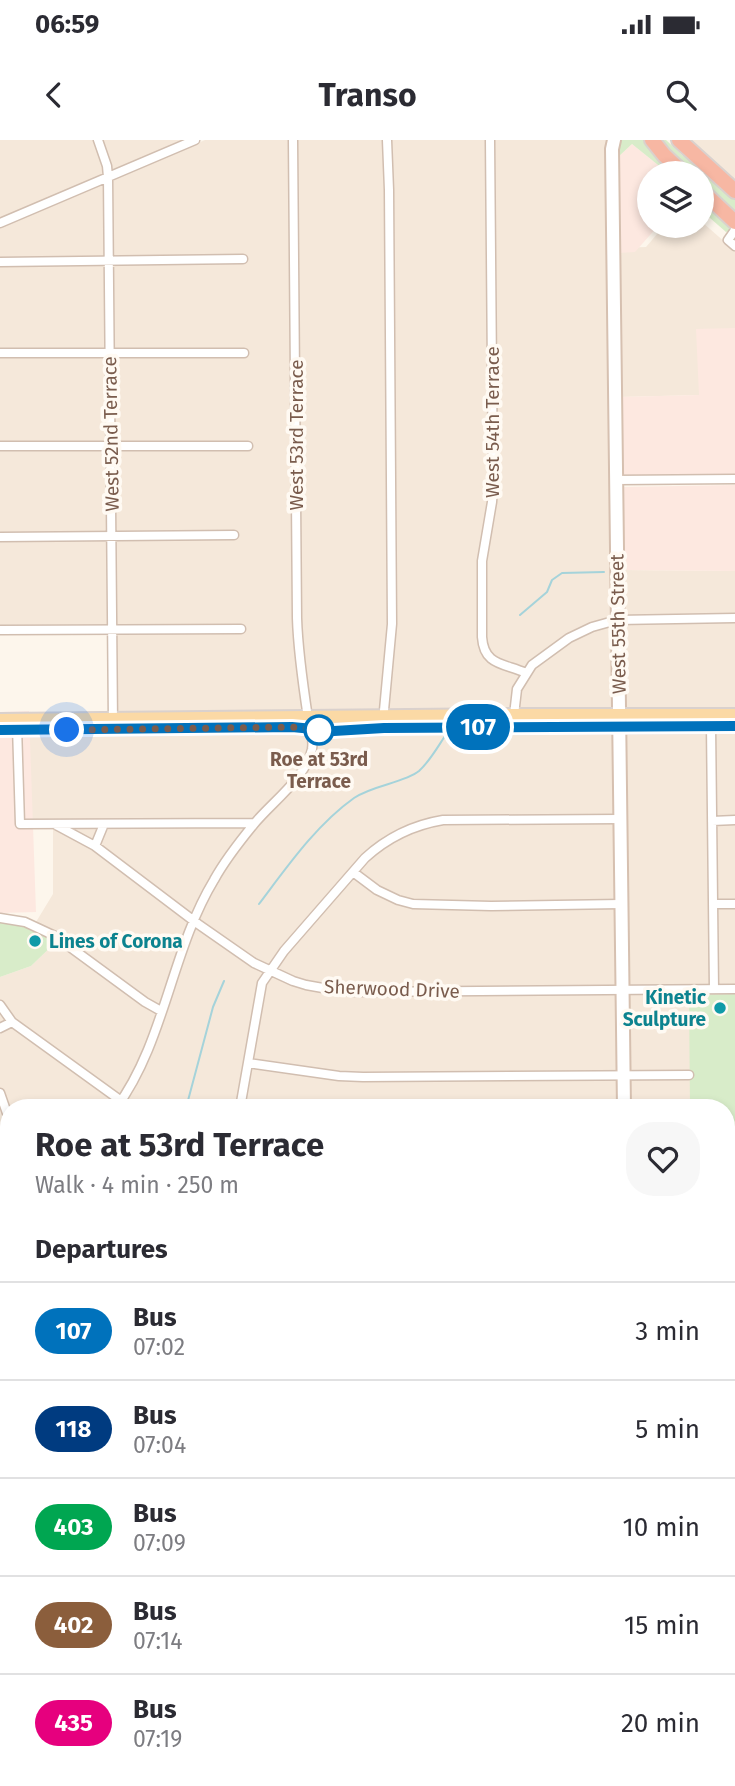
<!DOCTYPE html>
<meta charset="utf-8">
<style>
body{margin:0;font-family:"Fira Sans",sans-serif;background:#f7f7f7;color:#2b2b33;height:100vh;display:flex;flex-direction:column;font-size:26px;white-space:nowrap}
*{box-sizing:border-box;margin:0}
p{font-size:23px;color:#7c7c81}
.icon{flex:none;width:38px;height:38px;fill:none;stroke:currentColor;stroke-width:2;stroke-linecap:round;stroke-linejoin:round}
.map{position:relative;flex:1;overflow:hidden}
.drawer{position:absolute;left:0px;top:959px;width:735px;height:688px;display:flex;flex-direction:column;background:#fff;border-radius:28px 28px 0 0;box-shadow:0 4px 10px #0003}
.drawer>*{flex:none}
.badge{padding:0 14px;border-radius:23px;font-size:24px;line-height:46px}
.buttons{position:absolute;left:637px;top:21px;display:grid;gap:14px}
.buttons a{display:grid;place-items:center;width:77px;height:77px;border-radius:50%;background:#fff;box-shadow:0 4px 10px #0003;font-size:35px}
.you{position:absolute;width:35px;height:35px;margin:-18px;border:5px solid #fff;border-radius:50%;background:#1a73e8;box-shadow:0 0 0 10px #1a73e833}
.map>.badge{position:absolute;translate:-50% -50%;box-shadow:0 0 0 4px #fff}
h2{padding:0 35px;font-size:26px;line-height:63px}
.round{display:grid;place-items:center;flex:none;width:74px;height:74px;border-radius:28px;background:#f7f7f7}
.summary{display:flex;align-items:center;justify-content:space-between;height:119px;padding:0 35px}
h1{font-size:33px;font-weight:700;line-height:52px}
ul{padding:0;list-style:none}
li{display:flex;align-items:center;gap:21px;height:98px;padding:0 35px;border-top:2px solid #e1e1e2}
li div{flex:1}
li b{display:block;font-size:26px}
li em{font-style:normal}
li .badge{min-width:77px;font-weight:700;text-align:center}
.status{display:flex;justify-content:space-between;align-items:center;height:49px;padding:0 35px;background:#fff;direction:ltr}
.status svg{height:19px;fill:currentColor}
header{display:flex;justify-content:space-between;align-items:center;height:91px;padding:0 35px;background:#fff;font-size:32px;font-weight:700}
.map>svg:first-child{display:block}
.residential{fill:#f5e8da}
.commercial{fill:#fde8e0}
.green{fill:#d8ecc9}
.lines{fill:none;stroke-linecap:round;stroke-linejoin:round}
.stream{stroke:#a5d3da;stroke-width:2}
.street-casing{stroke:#d1beb0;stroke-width:11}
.secondary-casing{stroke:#d6c0b0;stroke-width:16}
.primary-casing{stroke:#dad1cd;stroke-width:16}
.highway-casing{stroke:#dad1cd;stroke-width:18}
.street{stroke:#fff;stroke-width:8}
.secondary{stroke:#fff;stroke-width:12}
.primary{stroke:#fbd9a5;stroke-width:12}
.highway{stroke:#f7b7a3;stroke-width:14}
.line-casing{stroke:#fff;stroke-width:16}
.line{stroke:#0072bc;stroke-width:10}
.walk{stroke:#7a5c4d;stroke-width:7;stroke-dasharray:0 12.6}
.stop-dot{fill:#fff;stroke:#0072bc;stroke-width:3.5}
.culture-dot{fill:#0f9aa8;stroke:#fffaf3;stroke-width:2.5}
.labels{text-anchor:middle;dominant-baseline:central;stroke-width:7;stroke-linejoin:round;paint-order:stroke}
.street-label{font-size:19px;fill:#7a5c4d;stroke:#fffaf3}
.stop-label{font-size:19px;font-weight:bold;fill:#7a5c4d;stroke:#fffaf3}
.culture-label{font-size:19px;font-weight:bold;fill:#0d838f;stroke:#fffaf3;text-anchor:start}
</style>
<div class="status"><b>06:59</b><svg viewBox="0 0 49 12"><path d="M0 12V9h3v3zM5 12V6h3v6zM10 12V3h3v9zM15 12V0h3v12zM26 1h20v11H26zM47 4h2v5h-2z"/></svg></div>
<header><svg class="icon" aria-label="back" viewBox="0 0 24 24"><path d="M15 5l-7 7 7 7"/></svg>Transo<svg class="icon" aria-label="search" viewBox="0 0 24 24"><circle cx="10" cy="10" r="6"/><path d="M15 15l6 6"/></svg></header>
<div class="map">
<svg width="735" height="1646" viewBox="0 0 735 1646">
<rect width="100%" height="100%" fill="#fdf6ec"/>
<!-- residential -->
<path class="residential" d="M0 0H186L0 78Z
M205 0H608L606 8 614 565 611 569 121 575 117 572 116 567 117 484 0 485V87Z
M688 0H735V44Z
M702 82 735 111V189L699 255 619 257V108L646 107 664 86H702Z
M622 430 735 431V1646H631L632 1638H726V968H627Z
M608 590 612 591 614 593 619 968H9V1638H212V1646H0V837L31 826 56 802 60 797 36 782 53 754V682L31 681 21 595Z
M222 1638H624V1646H222Z"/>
<!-- commercial -->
<path class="commercial" d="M632 4 668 33H649V86H658L635 112 618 113 617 18Z
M735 188V336H627L622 334 619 257 699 255 696 189Z
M735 345V431L622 430 621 349 624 347Z
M29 571 36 772 0 773V572Z"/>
<!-- green -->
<path class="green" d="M621 0H646L676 33H668L632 4 617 18Z
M658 0H666L682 15 700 26 735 59V73L702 42V33H692Z
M702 60 728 83 731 88 729 91 726 92 702 71Z
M0 783 24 785 56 802 31 826 0 837Z
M735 854V1021H726V968H690L689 855Z"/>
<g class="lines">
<!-- stream -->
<path class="stream" d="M520 475 547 452 552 440 562 433 604 432
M259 764C287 727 316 685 354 658 373 645 404 643 419 631 430 621 437 608 445 596
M186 968 213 867 224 841"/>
<!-- street casing -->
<g class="street-casing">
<path id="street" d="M98 0 107 26 108 37 113 583
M490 0 493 348 492 362 482 421V497C484 526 504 523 526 533
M0 83 195 0
M735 90 728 100 735 106
M0 122 243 119
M0 213H244
M0 306H248
M616 340 735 339
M0 397 234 395
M0 490 241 489
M514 575 517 549 532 525 569 498 592 487 617 480 735 478
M383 581 392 484 389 50 387 0
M17 586 20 684 254 683
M711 586 714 849
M712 681 735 680
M56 685 95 706 198 784 254 823 293 841 306 845 334 850 357 852 735 849
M95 706 104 684
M353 732 377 750 398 760 413 764 491 766 621 764
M713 764H735
M0 778 25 782 55 796 145 862 161 871
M0 865 12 882 131 968
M0 888 12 882
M248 923 339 936 363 937 689 935
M0 953 9 979
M116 968C165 902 171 811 214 740 225 720 240 701 254 684 272 662 306 638 312 609 314 598 310 589 308 578 303 545 298 511 297 478L293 0
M240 968 262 843 284 811 365 718C388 697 413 685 443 680L620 679
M726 1021H735
M0 1061 9 1055
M726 1107H735
M0 1165 9 1159
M726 1197H735
M0 1288 9 1287
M726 1290H735
M726 1320 735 1313
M0 1477H9
M726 1491H735
M0 1562 9 1561
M726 1593H735
M216 1646V1638"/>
</g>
<!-- secondary casing -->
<g class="secondary-casing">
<path id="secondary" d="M614 0 612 9 624 968
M726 1390H735
M0 1393H9
M628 1646V1638"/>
</g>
<!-- primary casing -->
<g class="primary-casing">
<path id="primary" d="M0 580 514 575H735
M0 590 292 587 334 591 384 588 735 586"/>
</g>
<!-- highway casing -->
<g class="highway-casing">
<path id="highway" d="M652 0 664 15 683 33
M679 0 735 51
M702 51 735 82"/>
</g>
<!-- street -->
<use href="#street" class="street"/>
<!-- secondary -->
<use href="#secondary" class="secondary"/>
<!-- primary -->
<use href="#primary" class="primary"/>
<!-- highway -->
<use href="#highway" class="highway"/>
</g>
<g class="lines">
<!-- line casing -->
<g class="line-casing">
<path id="line" d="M0 590 292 587 334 591 384 588 735 586"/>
</g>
<!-- line -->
<use href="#line" class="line"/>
<!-- walk -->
<path class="walk" d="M67 590 292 587 319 590"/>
</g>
<!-- markers -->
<circle class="stop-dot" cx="319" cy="590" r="14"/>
<g class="culture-dot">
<circle cx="35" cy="801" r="7"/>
<circle cx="720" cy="868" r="7"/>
</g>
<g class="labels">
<!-- street labels -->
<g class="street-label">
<text transform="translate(492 282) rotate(-90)">West 54th Terrace</text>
<text transform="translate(111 294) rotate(-91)">West 52nd Terrace</text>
<text transform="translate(296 295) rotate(-90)">West 53rd Terrace</text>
<text transform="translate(618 484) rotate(-91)">West 55th Street</text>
<text transform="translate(392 849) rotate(2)">Sherwood Drive</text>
</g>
<!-- stop labels -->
<g class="stop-label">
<text x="319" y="619">Roe at 53rd<tspan x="319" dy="22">Terrace</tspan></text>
</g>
<!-- culture labels -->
<g class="culture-label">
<text x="49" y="801">Lines of Corona</text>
<text x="706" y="857" text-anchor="end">Kinetic<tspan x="706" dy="22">Sculpture</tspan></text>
</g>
</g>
</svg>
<div class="buttons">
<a><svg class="icon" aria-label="layers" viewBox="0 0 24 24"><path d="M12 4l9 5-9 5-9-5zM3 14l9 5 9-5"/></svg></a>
</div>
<div class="you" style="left:67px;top:590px"></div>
<b class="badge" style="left:478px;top:587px;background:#0072bc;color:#fff">107</b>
<section class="drawer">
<div class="summary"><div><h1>Roe at 53rd Terrace</h1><p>Walk · 4 min · 250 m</p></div><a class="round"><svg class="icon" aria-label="heart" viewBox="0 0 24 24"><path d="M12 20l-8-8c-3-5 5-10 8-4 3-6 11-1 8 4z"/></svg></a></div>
<h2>Departures</h2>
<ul>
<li><span class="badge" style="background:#0072bc;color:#fff">107</span><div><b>Bus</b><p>07:02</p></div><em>3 min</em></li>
<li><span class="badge" style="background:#003b80;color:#fff">118</span><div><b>Bus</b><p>07:04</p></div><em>5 min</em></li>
<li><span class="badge" style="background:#00a651;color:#fff">403</span><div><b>Bus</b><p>07:09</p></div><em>10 min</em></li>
<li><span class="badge" style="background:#8b5e3c;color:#fff">402</span><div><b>Bus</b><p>07:14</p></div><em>15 min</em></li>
<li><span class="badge" style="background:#e6007e;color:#fff">435</span><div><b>Bus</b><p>07:19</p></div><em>20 min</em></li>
</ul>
</section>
</div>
